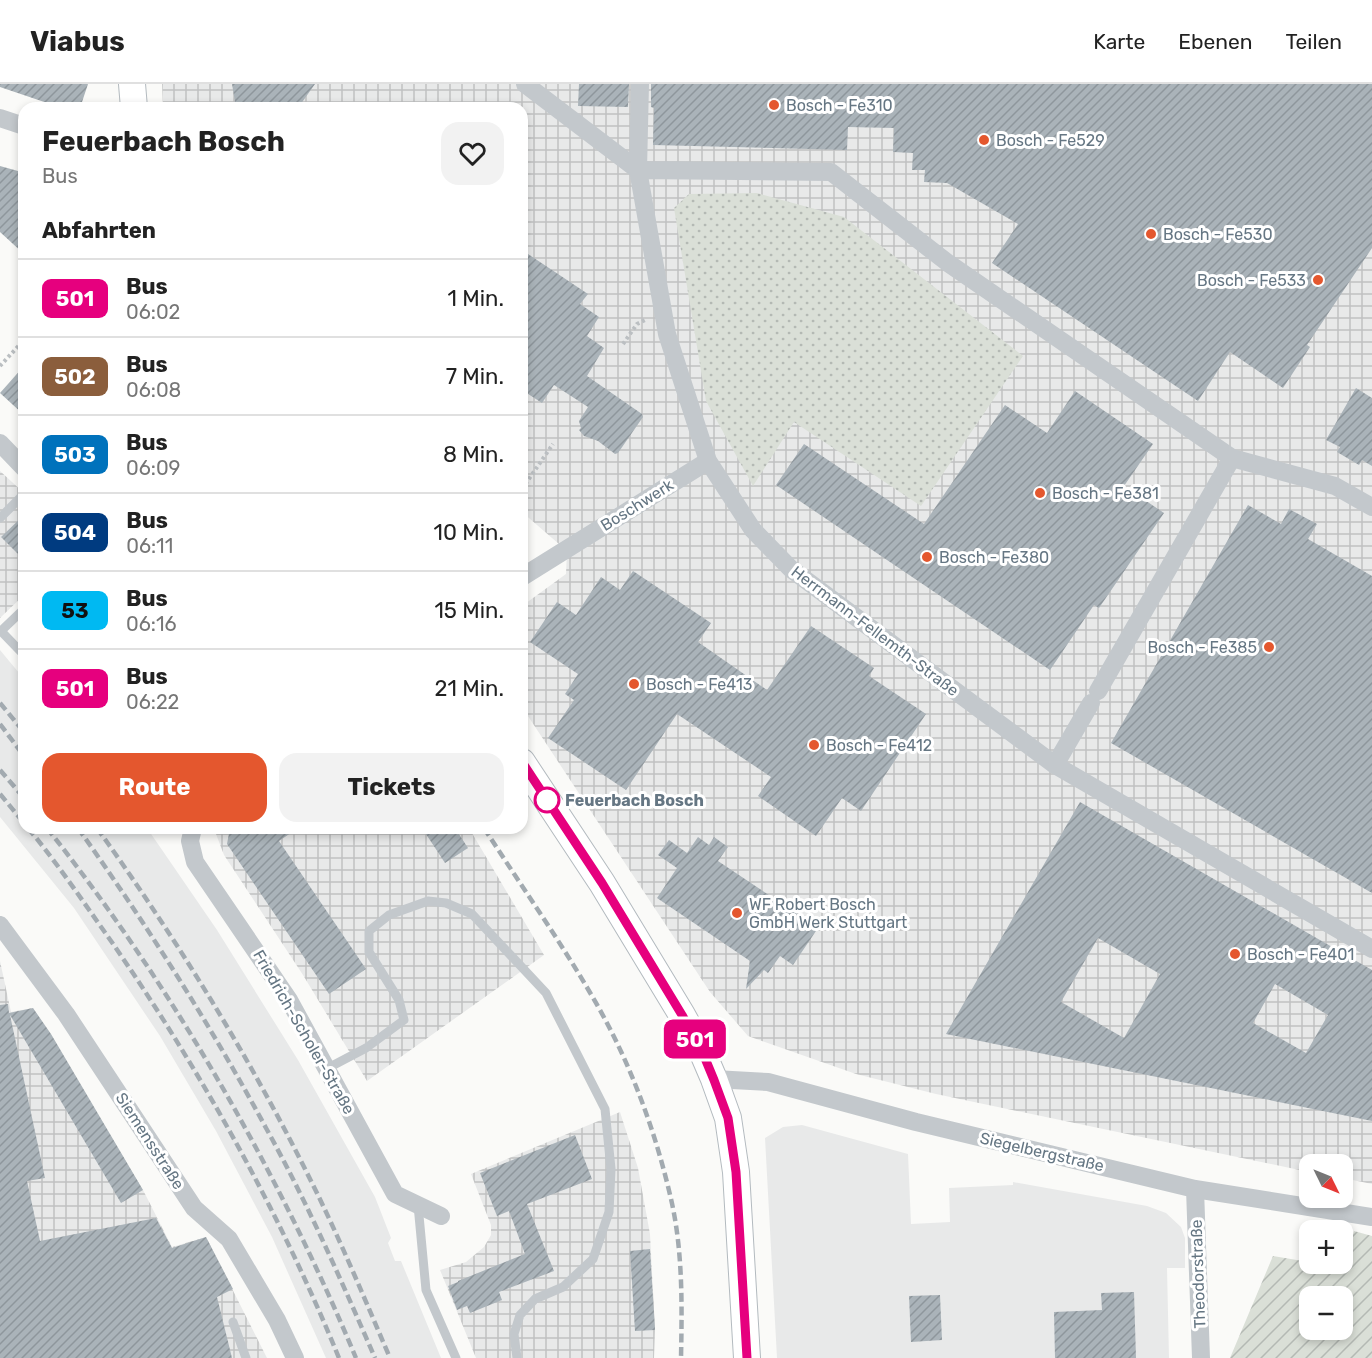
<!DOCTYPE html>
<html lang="de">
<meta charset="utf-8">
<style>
body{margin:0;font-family:Rubik,sans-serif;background:#f2f2f2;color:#222;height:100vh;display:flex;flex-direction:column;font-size:22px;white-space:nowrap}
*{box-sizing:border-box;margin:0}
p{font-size:20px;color:#767676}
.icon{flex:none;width:33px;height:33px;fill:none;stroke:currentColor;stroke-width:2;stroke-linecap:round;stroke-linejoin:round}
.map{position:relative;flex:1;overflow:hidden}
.side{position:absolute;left:18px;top:18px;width:510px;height:732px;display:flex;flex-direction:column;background:#fff;border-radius:18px;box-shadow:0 3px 9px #0003}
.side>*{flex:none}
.badge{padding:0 12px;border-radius:9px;font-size:21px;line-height:39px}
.needle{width:39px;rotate:133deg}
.fabs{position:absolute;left:1299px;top:1070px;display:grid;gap:12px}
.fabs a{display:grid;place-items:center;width:54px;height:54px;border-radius:12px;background:#fff;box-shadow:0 3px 9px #0003;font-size:30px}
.map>.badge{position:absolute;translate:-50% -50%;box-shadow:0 0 0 3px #fff}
h2{padding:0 24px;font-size:22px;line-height:54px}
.round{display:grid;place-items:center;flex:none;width:63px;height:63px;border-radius:18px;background:#f2f2f2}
.headline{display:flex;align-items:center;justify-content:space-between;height:102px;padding:0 24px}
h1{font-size:28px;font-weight:700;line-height:45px}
.primary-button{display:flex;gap:12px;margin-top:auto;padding:12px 24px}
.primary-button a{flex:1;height:69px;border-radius:18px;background:#e4572e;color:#fff;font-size:24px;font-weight:700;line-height:69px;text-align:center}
.primary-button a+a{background:#f2f2f2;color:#222}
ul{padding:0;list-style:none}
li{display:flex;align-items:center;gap:18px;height:78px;padding:0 24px;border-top:2px solid #e0e0e0}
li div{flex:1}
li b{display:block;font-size:22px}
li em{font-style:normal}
li .badge{min-width:66px;font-weight:700;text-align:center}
header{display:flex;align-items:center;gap:36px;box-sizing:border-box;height:84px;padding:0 30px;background:#fff;border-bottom:2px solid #e0e0e0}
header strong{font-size:28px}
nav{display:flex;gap:33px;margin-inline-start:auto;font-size:21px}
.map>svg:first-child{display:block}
.built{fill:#e8e9e9}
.industrial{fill:url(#industrial-grid)}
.grass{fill:url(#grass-dots)}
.garden{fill:url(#garden-furrows);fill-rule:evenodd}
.building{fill:url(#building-hatch);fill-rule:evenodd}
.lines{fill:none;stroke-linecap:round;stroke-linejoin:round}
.secondary-casing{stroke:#b3babf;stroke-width:28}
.path{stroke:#bbbfc2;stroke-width:4;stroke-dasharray:3 3;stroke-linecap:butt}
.lane{stroke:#c3c8cc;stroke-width:9}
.street{stroke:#c3c8cc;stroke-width:18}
.secondary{stroke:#fff;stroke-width:26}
.rail{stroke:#a2aab0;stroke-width:4.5;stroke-dasharray:9 4.5;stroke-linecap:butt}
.line-casing{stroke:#fff;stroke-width:14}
.line{stroke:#e6007e;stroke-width:9}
.poi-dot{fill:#e4572e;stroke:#fff;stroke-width:2}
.stop-dot{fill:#fff;stroke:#e6007e;stroke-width:3}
.labels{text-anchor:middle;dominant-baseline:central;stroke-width:6;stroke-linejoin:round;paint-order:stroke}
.poi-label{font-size:16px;fill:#657683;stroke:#fff;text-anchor:start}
.street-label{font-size:16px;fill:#657683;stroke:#fff}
.stop-label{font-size:16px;font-weight:bold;fill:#657683;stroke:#fff;text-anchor:start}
</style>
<header>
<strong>Viabus</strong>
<nav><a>Karte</a><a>Ebenen</a><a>Teilen</a></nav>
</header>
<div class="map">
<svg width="1372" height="1274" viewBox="0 0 1372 1274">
<defs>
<pattern id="industrial-grid" width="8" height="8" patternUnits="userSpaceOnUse" patternTransform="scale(1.5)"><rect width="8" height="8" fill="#e8e9e9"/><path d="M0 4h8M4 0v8" fill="none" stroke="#c0c1c2"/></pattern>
<pattern id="grass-dots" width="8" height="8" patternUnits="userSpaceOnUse" patternTransform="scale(1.5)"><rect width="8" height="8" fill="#dadfd7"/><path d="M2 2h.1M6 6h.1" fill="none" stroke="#b4b9b4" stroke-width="1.8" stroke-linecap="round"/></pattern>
<pattern id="garden-furrows" width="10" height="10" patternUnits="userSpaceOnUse" patternTransform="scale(1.5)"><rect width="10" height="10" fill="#dadfd7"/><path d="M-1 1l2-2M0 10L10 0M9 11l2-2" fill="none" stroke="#b4b9b4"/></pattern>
<pattern id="building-hatch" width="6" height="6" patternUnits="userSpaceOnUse" patternTransform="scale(1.5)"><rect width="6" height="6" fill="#aab3b9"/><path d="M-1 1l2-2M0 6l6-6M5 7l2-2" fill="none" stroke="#8e969c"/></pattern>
</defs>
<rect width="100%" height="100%" fill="#fafaf8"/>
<!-- built -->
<path class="built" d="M0 566 24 595V744H147L217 846 298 976 375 1113 391 1154 388 1159 395 1177H401L441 1274H326L272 1153 216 1047 160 952 74 824 0 733Z
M802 1041 908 1070 911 1140 950 1138 949 1104 1013 1101V1098L1147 1122 1166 1129 1181 1143 1185 1154V1184H1167L1169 1274H777L765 1054 783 1043Z"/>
<!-- industrial -->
<path class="industrial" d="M162 0H1372V1100L1343 1094 1342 1080H1310L1309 1088 936 1010 856 990 748 952 710 908 522 623V522L566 490 567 467 522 428V24H163Z
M0 387 24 409V511L0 534Z
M218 744H469L544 871 367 997 303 891 224 771 216 750Z
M0 877 11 928 33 924 143 1106 172 1163 206 1153 267 1274H0Z
M620 1028 638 1084 650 1150 655 1246 654 1274H476L440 1186 466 1178 484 1163 491 1151V1141L471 1090Z"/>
<!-- grass -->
<path class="grass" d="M757 109 844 133 1023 272 921 422 794 338 753 402 706 317 674 124 689 110Z"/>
<!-- garden -->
<path class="garden" d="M1354 1147 1372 1152V1274H1230L1273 1172 1344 1184ZM1310 1212H1342V1245H1310Z"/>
<!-- building -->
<path class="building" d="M0 0H88L80 24H62L0 3Z
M232 0H315L298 24H236Z
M579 0H629L628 23 578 22Z
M651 0H1372V164L1307 261 1310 263 1283 304 1230 268 1198 317 992 179 1018 140 947 99 924 98 925 86H912L913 69 893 68 894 44 848 43 847 66 653 61 654 24 651 23Z
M0 82 18 87 24 93V170L0 148Z
M522 166 588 210 580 220 599 233 587 252 604 264 587 292 642 330 643 333 618 369 615 370 598 357 584 352 579 346 581 344 579 337 588 323 554 301 542 319 522 306Z
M24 282V331L0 309Z
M1356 304 1372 314V382L1362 376 1359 381 1337 368 1340 363 1326 356Z
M1075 307 1153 360 1124 402 1164 429 1099 524 1094 521 1050 586 776 401 804 360 924 440 1005 321 1047 349Z
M1248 421 1281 440 1289 425 1317 440 1308 455 1372 492V809L1111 659Z
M24 431V476L1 453Z
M633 487 711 539 698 558 767 606 811 542 874 584 869 592 926 630 861 727 842 714 816 752 758 712 771 693 677 630 626 706 548 654 574 616 565 610 578 590 530 558 557 518 576 531 601 493 620 506Z
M1080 718 1372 886V1037L946 950ZM1098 854 1160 890 1124 954 1061 918ZM1275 900 1328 931 1306 969 1253 939Z
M230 744H298L279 757 366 885 329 910 227 760Z
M422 744H455L468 764 445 779Z
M698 753 709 761 714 753 728 763 718 777 818 844 793 881 780 872 768 889 764 886 746 905 750 877 657 814 677 784 658 771 669 756 687 769Z
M8 920 9 929 33 924 51 950 143 1106 121 1119 10 931 45 1094 27 1097 40 1157 156 1134 172 1164 206 1153 233 1205 217 1213 232 1274H0V921Z
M575 1051 592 1095 527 1120 554 1187 499 1208 502 1216 470 1229 467 1222 457 1226 448 1202 458 1198V1197L525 1170 509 1127 497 1132 480 1089Z
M650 1165 655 1246 635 1247 630 1167Z
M1134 1208 1136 1274H1055L1054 1228 1102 1226 1101 1209Z
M940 1211 942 1256 911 1258 909 1212Z"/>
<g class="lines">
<!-- secondary casing -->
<g class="secondary-casing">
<path id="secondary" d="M132 0 134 24
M522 678 602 799 682 931 702 967 714 995 728 1034 736 1088 747 1274"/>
</g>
<!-- path -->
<path class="path" d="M623 260 637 240 647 235
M0 282 24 256
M522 405 553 360"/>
<!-- lane -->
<path class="lane" d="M0 434 24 410
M24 525 1 547 24 571
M328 984 366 964 404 936 399 916 369 868V847L389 831 428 817 446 819 472 830 546 909 605 1025 611 1085 609 1128 593 1175 563 1203 535 1215 520 1231 514 1250 517 1274
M418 1121 426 1206 456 1274
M233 1238 246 1274"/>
<!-- street -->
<path class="street" d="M525 0 638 86 831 88 948 179 1232 374 1098 607
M640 0 638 86 667 250 708 377 753 446 791 485 1055 681 1372 865
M0 34 24 42
M0 359 24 384
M1232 374 1335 402 1372 423
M522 493 708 377
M1055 681 1091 619
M193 744 190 757 195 778 289 916 395 1110 441 1132
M0 841 66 930 194 1124 229 1155 277 1236 295 1274
M714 995 768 998 916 1038 1195 1105 1372 1133
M1195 1105 1201 1274"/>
<!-- secondary -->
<use href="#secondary" class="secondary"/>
<!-- rail -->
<path class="rail" d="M0 619 24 648
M0 640 24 672
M0 686 24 714
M0 710 24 739
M28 744C58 780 84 819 111 857 201 987 279 1127 339 1274
M47 744C173 903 278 1087 356 1274
M78 744C146 840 210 940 266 1044 307 1118 341 1196 375 1274
M97 744C175 853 246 967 306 1087 337 1148 363 1211 390 1274
M484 744C520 800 559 855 592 912 629 975 655 1045 671 1115 683 1167 682 1222 681 1274"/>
</g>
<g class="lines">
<!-- line casing -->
<g class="line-casing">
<path id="line" d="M522 678 602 799 682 931 702 967 714 996 728 1034 736 1088 747 1274"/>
</g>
<!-- line -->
<use href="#line" class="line"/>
</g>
<!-- markers -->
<g class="poi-dot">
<circle cx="774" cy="21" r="6"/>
<circle cx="984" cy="56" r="6"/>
<circle cx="1151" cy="150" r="6"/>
<circle cx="1318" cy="196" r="6"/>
<circle cx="1040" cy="409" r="6"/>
<circle cx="927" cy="473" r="6"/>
<circle cx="1269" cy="563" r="6"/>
<circle cx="634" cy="600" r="6"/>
<circle cx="814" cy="661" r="6"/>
<circle cx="737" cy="829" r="6"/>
<circle cx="1235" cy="870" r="6"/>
</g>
<circle class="stop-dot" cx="547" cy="716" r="12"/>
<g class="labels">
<!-- poi labels -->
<g class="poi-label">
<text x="786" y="21">Bosch - Fe310</text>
<text x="996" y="56">Bosch - Fe529</text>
<text x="1163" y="150">Bosch - Fe530</text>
<text x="1306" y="196" text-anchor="end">Bosch - Fe533</text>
<text x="1052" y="409">Bosch - Fe381</text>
<text x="939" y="473">Bosch - Fe380</text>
<text x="1257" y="563" text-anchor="end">Bosch - Fe385</text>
<text x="646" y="600">Bosch - Fe413</text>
<text x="826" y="661">Bosch - Fe412</text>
<text x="749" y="820">WF Robert Bosch<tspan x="749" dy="18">GmbH Werk Stuttgart</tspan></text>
<text x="1247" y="870">Bosch - Fe401</text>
</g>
<!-- street labels -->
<g class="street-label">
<text transform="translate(637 421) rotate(-32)">Boschwerk</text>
<text transform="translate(875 547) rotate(37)">Herrmann-Fellemth-Straße</text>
<text transform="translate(304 948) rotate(60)">Friedrich-Scholer-Straße</text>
<text transform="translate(150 1057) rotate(57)">Siemensstraße</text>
<text transform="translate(1042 1068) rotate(13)">Siegelbergstraße</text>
<text transform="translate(1198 1190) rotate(-92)">Theodorstraße</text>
</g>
<!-- stop labels -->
<g class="stop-label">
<text x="565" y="716">Feuerbach Bosch</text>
</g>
</g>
</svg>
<div class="fabs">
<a><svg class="needle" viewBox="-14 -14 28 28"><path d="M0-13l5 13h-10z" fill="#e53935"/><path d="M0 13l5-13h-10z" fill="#767676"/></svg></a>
<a>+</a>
<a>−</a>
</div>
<b class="badge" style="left:695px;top:955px;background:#e6007e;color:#fff">501</b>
<section class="side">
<div class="headline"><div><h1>Feuerbach Bosch</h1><p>Bus</p></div><a class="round"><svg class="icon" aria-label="heart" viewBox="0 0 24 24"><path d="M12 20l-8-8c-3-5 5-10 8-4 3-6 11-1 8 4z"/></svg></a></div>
<h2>Abfahrten</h2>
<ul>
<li><span class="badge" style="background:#e6007e;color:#fff">501</span><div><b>Bus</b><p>06:02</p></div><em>1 Min.</em></li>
<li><span class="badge" style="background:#8b5e3c;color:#fff">502</span><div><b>Bus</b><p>06:08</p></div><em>7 Min.</em></li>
<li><span class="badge" style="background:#0072bc;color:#fff">503</span><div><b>Bus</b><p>06:09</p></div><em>8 Min.</em></li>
<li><span class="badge" style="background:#003b80;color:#fff">504</span><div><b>Bus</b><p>06:11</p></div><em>10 Min.</em></li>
<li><span class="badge" style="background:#00b9f2;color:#111">53</span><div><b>Bus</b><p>06:16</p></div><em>15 Min.</em></li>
<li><span class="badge" style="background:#e6007e;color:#fff">501</span><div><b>Bus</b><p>06:22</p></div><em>21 Min.</em></li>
</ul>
<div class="primary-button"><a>Route</a><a>Tickets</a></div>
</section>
</div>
